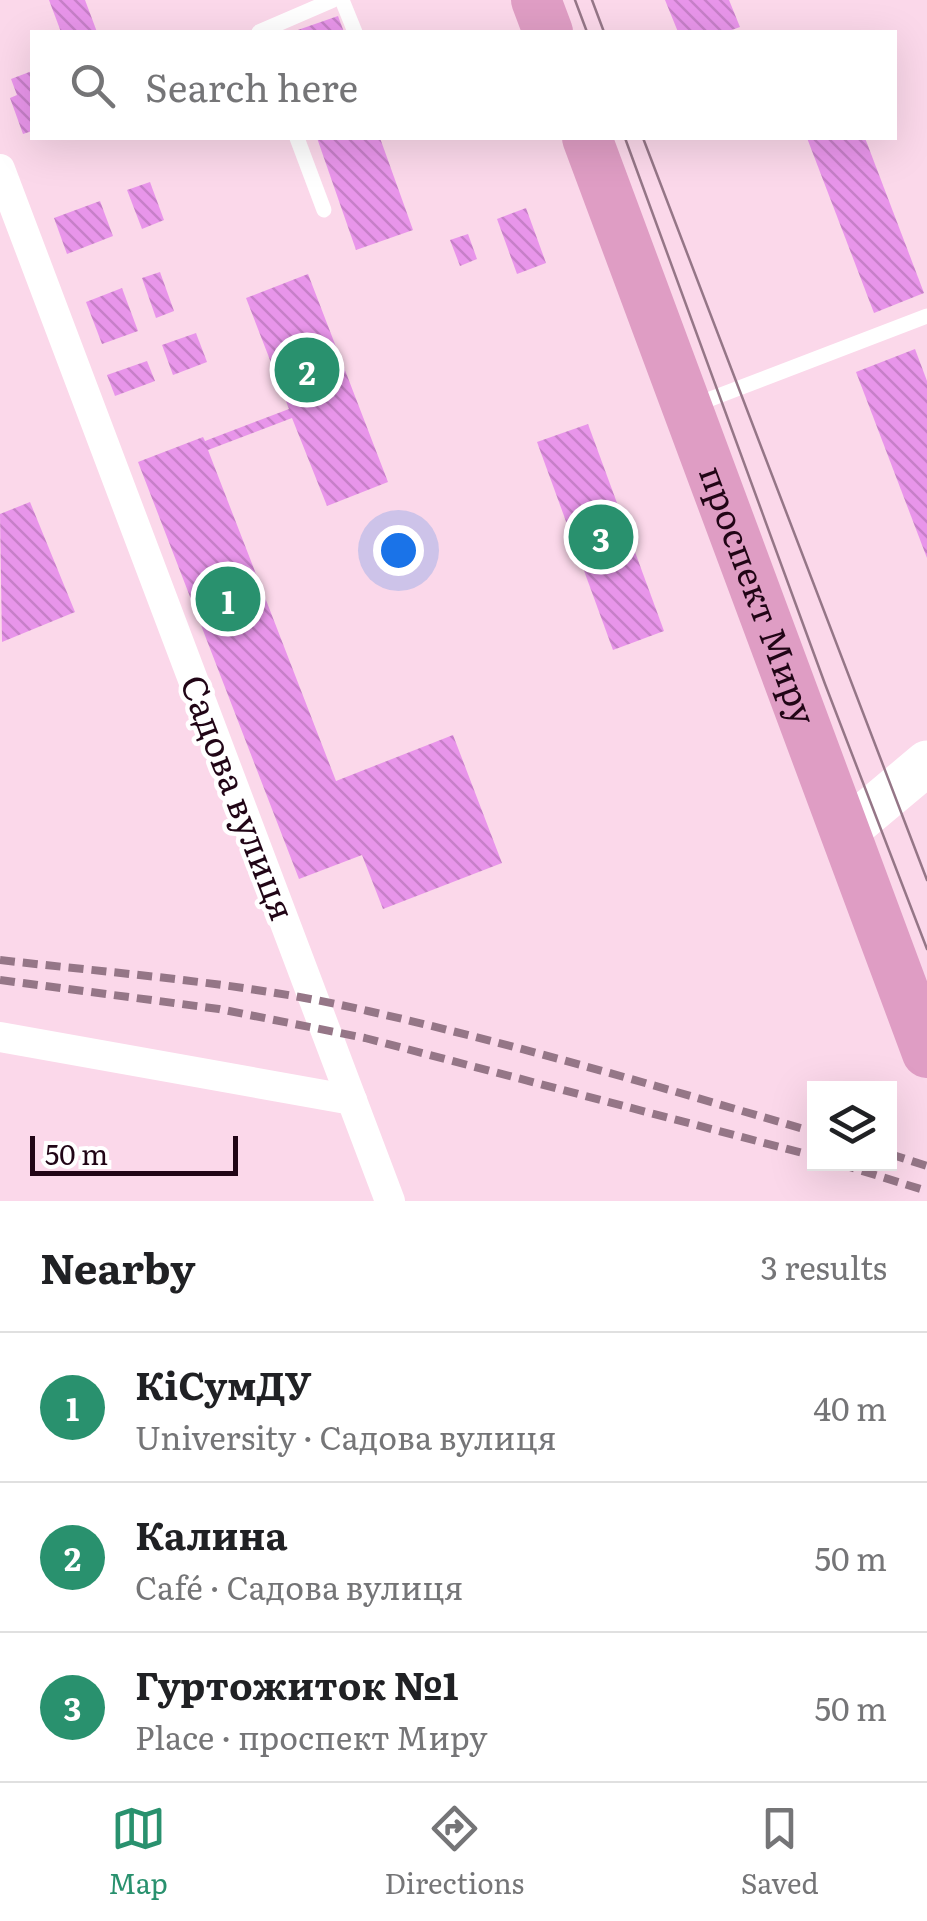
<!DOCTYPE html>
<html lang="en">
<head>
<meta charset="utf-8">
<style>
  :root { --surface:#fff; --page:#f6f6f6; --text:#202124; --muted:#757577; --line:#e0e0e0; --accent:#29916e }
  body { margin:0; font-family:Literata,serif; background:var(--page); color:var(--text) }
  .controls { position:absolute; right:30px; bottom:30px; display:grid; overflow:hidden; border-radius:0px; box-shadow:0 10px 40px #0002 }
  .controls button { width:90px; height:90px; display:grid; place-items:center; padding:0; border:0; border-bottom:2px solid var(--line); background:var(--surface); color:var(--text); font:50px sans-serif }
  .scale { position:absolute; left:30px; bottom:25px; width:208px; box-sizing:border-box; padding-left:10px; border:5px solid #210516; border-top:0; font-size:28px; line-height:35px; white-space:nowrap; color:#210516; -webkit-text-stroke:8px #fff; paint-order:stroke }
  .you { position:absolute; left:398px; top:550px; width:35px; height:35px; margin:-25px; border:8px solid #fff; border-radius:50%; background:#1a73e8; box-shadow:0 0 0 15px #1a73e833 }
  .badge { display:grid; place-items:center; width:65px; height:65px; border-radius:50%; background:var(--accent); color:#fff; font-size:32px; font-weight:700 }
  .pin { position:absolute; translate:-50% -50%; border:5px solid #fff; box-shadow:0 2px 10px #0006 }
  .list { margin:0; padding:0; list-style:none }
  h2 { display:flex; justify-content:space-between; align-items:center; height:130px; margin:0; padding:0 40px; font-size:42px }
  h2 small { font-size:32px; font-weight:400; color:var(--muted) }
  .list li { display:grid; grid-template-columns:65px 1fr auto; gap:30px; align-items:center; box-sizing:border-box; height:150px; padding:0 40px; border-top:2px solid var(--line) }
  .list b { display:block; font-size:38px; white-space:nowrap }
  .list p { margin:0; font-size:32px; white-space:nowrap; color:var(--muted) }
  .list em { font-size:32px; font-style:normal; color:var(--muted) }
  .icon { flex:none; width:55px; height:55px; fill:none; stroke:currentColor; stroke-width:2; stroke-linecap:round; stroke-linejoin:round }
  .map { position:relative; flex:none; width:927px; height:1201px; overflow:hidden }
  .search { position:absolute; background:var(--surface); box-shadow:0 10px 40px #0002; left:30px; right:30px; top:30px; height:110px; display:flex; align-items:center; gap:25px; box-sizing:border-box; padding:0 35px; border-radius:0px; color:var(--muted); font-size:38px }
  .sheet { height:580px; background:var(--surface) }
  nav { display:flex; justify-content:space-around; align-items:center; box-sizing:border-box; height:140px; border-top:2px solid var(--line); background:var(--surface); font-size:28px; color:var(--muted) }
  nav a { display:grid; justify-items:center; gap:5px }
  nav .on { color:var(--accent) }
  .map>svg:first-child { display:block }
</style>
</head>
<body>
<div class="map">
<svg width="927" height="1201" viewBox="0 0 927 1201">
  <defs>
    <pattern id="building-back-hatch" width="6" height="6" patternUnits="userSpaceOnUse" patternTransform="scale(2.5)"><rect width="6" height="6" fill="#e895ea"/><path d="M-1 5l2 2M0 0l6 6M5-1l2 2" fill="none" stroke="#c77fc8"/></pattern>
  </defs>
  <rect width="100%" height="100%" fill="#fbd8ea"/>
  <g fill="url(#building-back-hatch)">
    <polygon points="49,0 85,0 97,32 61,32"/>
    <polygon points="665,0 729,0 740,27 726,32 678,32"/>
    <polygon points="338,16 344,32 292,32"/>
    <polygon points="32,71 32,131 23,134 10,98 17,95 11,79"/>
    <polygon points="317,138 380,138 413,230 356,250"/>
    <polygon points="807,138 865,138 924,293 874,313"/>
    <polygon points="150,182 164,220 142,229 127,190"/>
    <polygon points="100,201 113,236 67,254 54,218"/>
    <polygon points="526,208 546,263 517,274 497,219"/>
    <polygon points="468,234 477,259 460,266 450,240"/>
    <polygon points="160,272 174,311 156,318 142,278"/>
    <polygon points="308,274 388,482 327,506 292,418 208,450 336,781 453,735 502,863 383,909 362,855 299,879 138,462 203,437 205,441 289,409 246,298"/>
    <polygon points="122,288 138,331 102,344 86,302"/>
    <polygon points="196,333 207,362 173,375 162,345"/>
    <polygon points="915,349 927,381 927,558 856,372"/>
    <polygon points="147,361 155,381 115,396 107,375"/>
    <polygon points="588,424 664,631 613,650 537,442"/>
    <polygon points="30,502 75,612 2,642 0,514"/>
  </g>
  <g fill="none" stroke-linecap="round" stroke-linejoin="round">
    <g stroke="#fff" stroke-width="15">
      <polyline points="342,0 355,32"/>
      <polyline points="259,32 333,0"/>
      <polyline points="297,138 324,210"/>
      <polyline points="692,406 927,316"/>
    </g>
    <g stroke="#fff" stroke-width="30">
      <polyline points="0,169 390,1201"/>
      <polyline points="0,1037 352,1100"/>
    </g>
    <polyline stroke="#fff" stroke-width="45" points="846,831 927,763"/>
    <g stroke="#df9dc4" stroke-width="50">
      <polyline points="536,0 548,32"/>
      <path id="s1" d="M587,138l340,915"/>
    </g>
    <g stroke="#957687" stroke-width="2.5">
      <polyline points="575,0 587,32"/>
      <polyline points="592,0 604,32"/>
      <polyline points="625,138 825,684 927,949"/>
      <polyline points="643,138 927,880"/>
    </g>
    <g stroke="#957687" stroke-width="8" stroke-dasharray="15 8" stroke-linecap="butt">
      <path d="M0,960c122,14 248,23 368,51 150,34 299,78 446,121"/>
      <polyline points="0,980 219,1009 365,1038 814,1156"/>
      <polyline points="890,1154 927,1166"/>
      <polyline points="840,1164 927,1191"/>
    </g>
  </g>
  <g text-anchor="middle" stroke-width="9" stroke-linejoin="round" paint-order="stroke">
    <g font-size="35" fill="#210516" stroke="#fff">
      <text dy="12" stroke="none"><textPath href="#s1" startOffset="488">проспект Миру</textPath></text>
      <text transform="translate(237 798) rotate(69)" y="12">Садова вулиця</text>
    </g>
  </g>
</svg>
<div class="controls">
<button><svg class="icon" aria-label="layers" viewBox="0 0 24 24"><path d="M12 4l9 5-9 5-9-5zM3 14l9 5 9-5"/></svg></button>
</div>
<div class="scale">50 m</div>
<div class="you"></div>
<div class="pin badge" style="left:228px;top:599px">1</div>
<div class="pin badge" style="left:307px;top:370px">2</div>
<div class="pin badge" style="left:601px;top:537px">3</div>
<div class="search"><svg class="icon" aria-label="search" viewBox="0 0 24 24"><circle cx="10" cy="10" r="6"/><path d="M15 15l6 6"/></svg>Search here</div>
</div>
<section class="sheet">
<h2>Nearby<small>3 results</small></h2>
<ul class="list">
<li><span class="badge">1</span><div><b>КіСумДУ</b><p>University · Садова вулиця</p></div><em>40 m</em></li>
<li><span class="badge">2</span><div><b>Калина</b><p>Café · Садова вулиця</p></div><em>50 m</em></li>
<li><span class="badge">3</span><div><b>Гуртожиток №1</b><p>Place · проспект Миру</p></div><em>50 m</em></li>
</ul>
</section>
<nav>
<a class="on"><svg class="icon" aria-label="map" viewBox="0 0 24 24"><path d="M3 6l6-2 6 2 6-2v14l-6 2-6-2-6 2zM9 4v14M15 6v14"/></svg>Map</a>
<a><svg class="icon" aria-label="directions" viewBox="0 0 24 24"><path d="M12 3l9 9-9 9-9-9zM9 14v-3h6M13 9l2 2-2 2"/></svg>Directions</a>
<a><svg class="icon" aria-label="saved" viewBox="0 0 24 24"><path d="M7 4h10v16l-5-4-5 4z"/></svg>Saved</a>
</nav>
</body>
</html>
